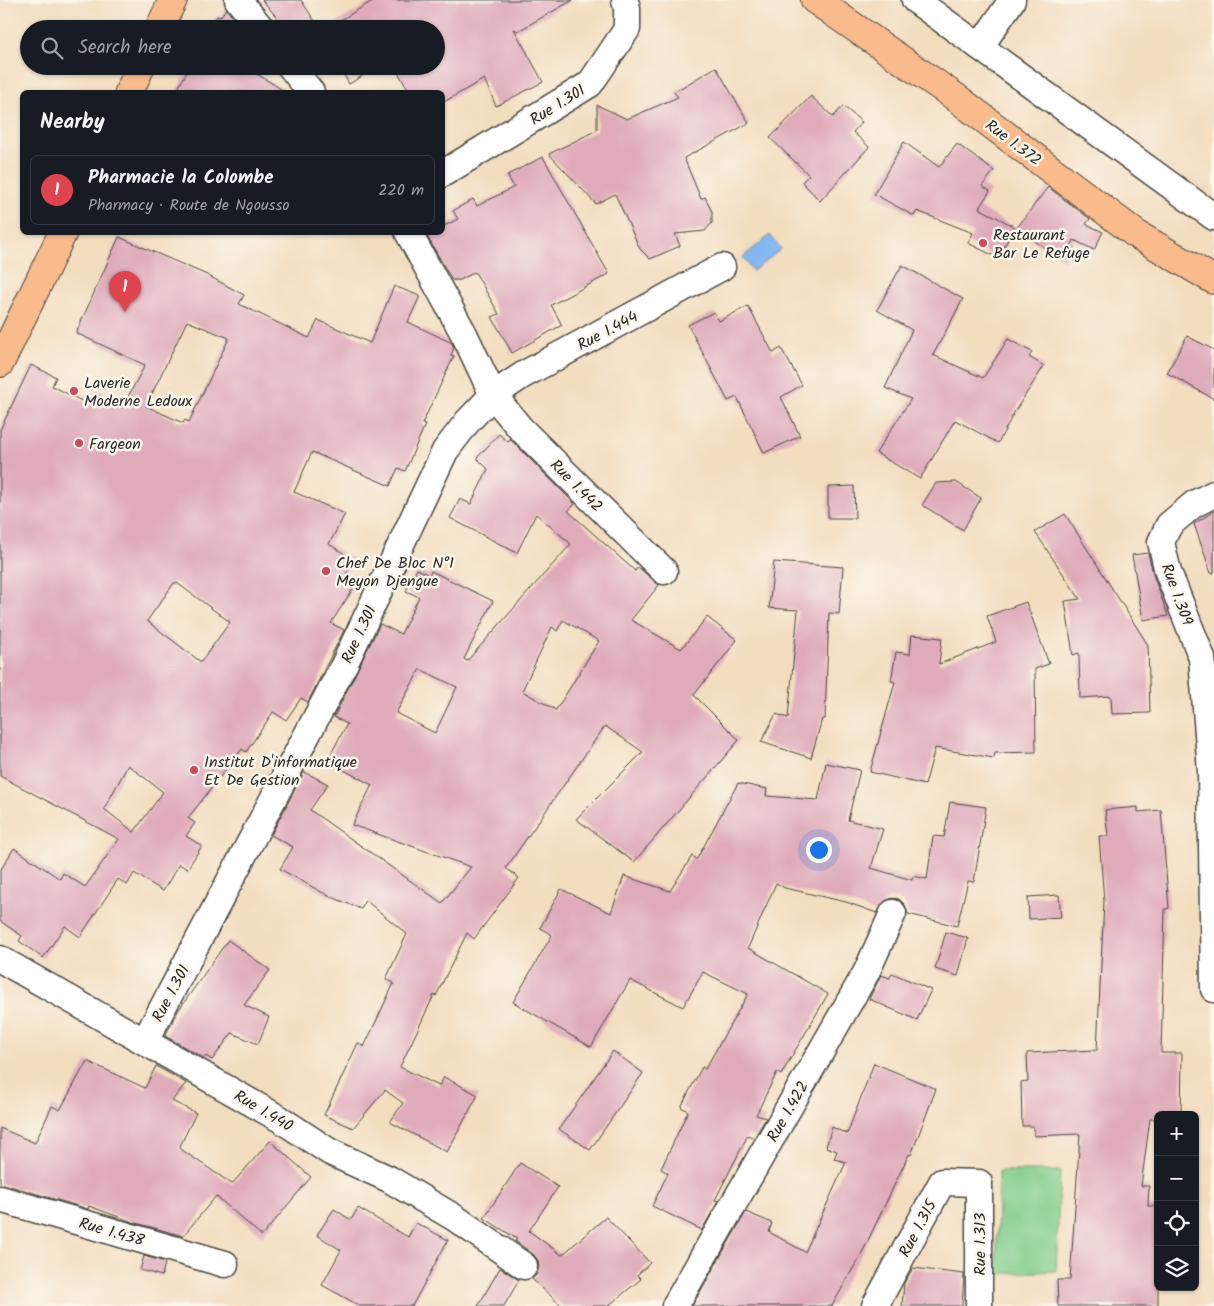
<!DOCTYPE html>
<html lang="en">
<head>
<meta charset="utf-8">
<style>
  :root { --surface:#171b24; --page:#242831; --text:#f1f3f6; --muted:#9ea1a6; --line:#363941; --accent:#7c3aed }
  body { margin:0; font-family:Kalam,sans-serif; background:var(--page); color:var(--text) }
  .controls { position:absolute; right:15px; bottom:15px; display:grid; overflow:hidden; border-radius:8px; box-shadow:0 1px 4px #0004 }
  .controls button { width:45px; height:45px; display:grid; place-items:center; padding:0; border:0; border-bottom:1px solid var(--line); background:var(--surface); color:var(--text); font:25px sans-serif }
  .you { position:absolute; left:818px; top:849px; width:18px; height:18px; margin:-12px; border:4px solid #fff; border-radius:50%; background:#1a73e8; box-shadow:0 0 0 8px #1a73e833 }
  .badge { display:grid; place-items:center; width:32px; height:32px; border-radius:50%; background:var(--accent); color:#fff; font-size:16px; font-weight:700 }
  .pin { position:absolute; translate:-50% -41px; filter:drop-shadow(0 1px 2px #0008) }
  .pin::after { content:''; position:absolute; top:26px; width:18px; height:15px; background:inherit; clip-path:polygon(0 0,100% 0,50% 100%) }
  .list { margin:0; padding:0; list-style:none }
  h2 { display:flex; justify-content:space-between; align-items:center; height:65px; margin:0; padding:0 20px; font-size:21px }
  h2 small { font-size:16px; font-weight:400; color:var(--muted) }
  .list li { display:grid; grid-template-columns:32px 1fr auto; gap:15px; align-items:center; box-sizing:border-box; height:70px; margin:0 10px 10px; padding:0 10px; border:1px solid var(--line); border-radius:8px }
  .list b { display:block; font-size:19px; white-space:nowrap }
  .list p { margin:0; font-size:16px; white-space:nowrap; color:var(--muted) }
  .list em { font-size:16px; font-style:normal; color:var(--muted) }
  .icon { flex:none; width:28px; height:28px; fill:none; stroke:currentColor; stroke-width:2; stroke-linecap:round; stroke-linejoin:round }
  .map { position:relative; flex:none; width:1214px; height:1306px; overflow:hidden }
  .search { position:absolute; background:var(--surface); box-shadow:0 1px 4px #0004; left:20px; top:20px; width:425px; height:55px; display:flex; align-items:center; gap:12px; box-sizing:border-box; padding:0 18px; border-radius:28px; color:var(--muted); font-size:19px }
  .panel { position:absolute; background:var(--surface); box-shadow:0 1px 4px #0004; left:20px; top:90px; width:425px; height:145px; border-radius:8px }
  .map>svg:first-child { display:block }
</style>
</head>
<body>
<div class="map">
<svg width="1214" height="1306" viewBox="0 0 1214 1306">
  <rect width="100%" height="100%" fill="#fbf7ec"/>
  <filter id="ink" filterUnits="userSpaceOnUse"><feTurbulence type="fractalNoise" baseFrequency=".02" numOctaves="2"/><feDisplacementMap in="SourceGraphic" scale="10" xChannelSelector="R" yChannelSelector="G"/><feConvolveMatrix kernelMatrix="1 2 1 2 8 2 1 2 1" color-interpolation-filters="sRGB"/></filter>
  <filter id="wash" filterUnits="userSpaceOnUse"><feTurbulence type="fractalNoise" baseFrequency=".0096" numOctaves="4" result="noise"/><feDisplacementMap in="SourceGraphic" scale="20" xChannelSelector="R" yChannelSelector="G"/><feGaussianBlur stdDeviation="1.12" result="paint"/><feColorMatrix in="noise" values="0 0 0 0 0 0 0 0 0 0 0 0 0 0 0 0 0 1.4 0 .05"/><feComposite in="paint" operator="in"/></filter>
  <g filter="url(#wash)">
    <rect width="100%" height="100%" fill="#f3ddbf"/>
    <polygon fill="#82cd8b" stroke="#567c5b" points="999,1171 1060,1171 1056,1271 996,1274"/>
    <polygon fill="#82b7f1" stroke="#56718e" points="770,235 781,249 753,271 743,257"/>
    <g id="blocks">
      <g fill="#dfabbb" fill-rule="evenodd">
        <polygon points="262,0 301,0 320,29 287,29"/>
        <polygon points="374,0 573,0 518,31 514,29 543,82 496,106 484,79 442,103 442,92 410,92 394,66 436,66 436,29 326,29"/>
        <polygon points="226,9 239,25 236,29 210,29 217,16 220,17"/>
        <polygon points="190,66 244,66 286,92 176,92"/>
        <polygon points="339,66 379,66 349,84"/>
        <polygon points="716,67 749,123 684,158 701,199 705,197 712,212 712,223 705,231 675,234 680,246 650,259 640,249 615,194 596,204 549,154 597,130 597,105 627,119 678,97 674,92"/>
        <polygon points="811,96 833,117 843,106 862,122 853,132 869,147 820,201 802,182 809,175 770,138"/>
        <polygon points="904,142 939,167 957,144 994,171 982,186 990,191 979,208 1015,227 998,258 968,243 973,233 917,211 914,216 874,194"/>
        <polygon points="543,157 609,274 551,305 562,325 512,353 492,317 499,314 475,272 460,280 452,280 427,236 434,232 442,232 442,227 458,219 453,211 473,199 477,206 514,187 507,175"/>
        <polygon points="1048,187 1090,219 1086,224 1103,232 1094,250 1074,240 1064,260 1016,229"/>
        <path d="M119,237l88,38 37,20 -5,9 70,34 9,-18 52,23 24,-57 26,10 -12,26 44,21 2,5 -3,7 3,1 -32,68 3,1 -20,46 -7,-3 -8,18 -78,-34 -18,40 51,22 -16,30 25,16 -8,14 12,7 -27,42 13,7 -36,72 -7,-4 -15,22 -13,-8 -27,40 -4,-3 -54,69 7,5 -9,13 16,10 -15,23 -8,-5 -16,27 -29,-18 -7,12 -9,-6 -38,58 -15,-11 -22,32 -24,-17 3,-5 -22,-15v-50l14,-23 46,31 3,-6 22,14 34,-48 -119,-63v-346l31,-65 25,12 -4,9 36,18 7,-11 27,15 23,-43 -69,-32zM187,321l42,17 -40,84 -4,-2 -2,3 -37,-17zM174,583h3l53,39 -29,40 -54,-41zM128,765l35,27 -29,40 -30,-23z"/>
        <polygon points="902,265 963,299 933,355 983,378 1008,339 1032,352 1029,357 1044,366 1015,411 998,443 955,420 920,479 876,453 911,399 885,388 912,330 877,310"/>
        <polygon points="748,306 773,353 781,348 802,385 781,397 800,436 764,453 737,397 728,401 688,325 714,312 719,321"/>
        <polygon points="1187,336 1214,350 1214,399 1167,373"/>
        <path d="M499,434l9,8 3,-2 64,64 -7,7 67,60 3,-4 21,18 -28,35 50,29 26,-32 30,23 -43,55 45,45 -105,122 -58,-43 67,-67 -38,-26 -99,142 13,10 -45,61 -7,-6 -31,63 -2,-1 -34,72 39,19 5,-9 34,18 -31,57 -57,-30 13,-19 -18,-13 -32,38 -29,-13 34,-72 6,4 30,-64 -8,-4 21,-45 -42,-34 -4,9 -34,-14 -47,-26 13,-22 -22,-12 33,-63 24,12 -18,26 132,93 29,-36 -119,-42 20,-40 -45,-24 20,-37 -13,-7 46,-93 21,10 18,-37 -13,-6 11,-22 12,6 2,-4 62,30 -29,58 3,2 104,-117 -35,-30 -19,39 -67,-35 10,-19 11,5 17,-35 -11,-11zM563,620l36,21 -43,69 -34,-19 30,-64 5,4zM420,669l37,18 -22,46 -39,-20z"/>
        <polygon points="956,482 981,498 963,530 922,505 936,483"/>
        <polygon points="854,486 855,518 828,518 828,487"/>
        <polygon points="1214,511 1214,573 1211,573 1194,524"/>
        <polygon points="1065,514 1148,645 1150,713 1112,714 1111,696 1080,698 1079,653 1073,655 1065,601 1080,599 1035,532"/>
        <polygon points="1148,553 1154,577 1168,616 1143,620 1132,555"/>
        <polygon points="774,562 843,567 839,614 829,613 825,719 822,719 811,758 761,742 776,714 788,718 798,610 769,608"/>
        <polygon points="1026,602 1049,664 1035,669 1036,752 995,753 994,758 935,748 925,785 870,772 895,682 891,681 896,652 910,654 912,635 942,638 939,664 996,642 987,616"/>
        <polygon points="826,763 860,770 848,820 883,829 871,868 912,880 913,876 927,879 933,836 944,837 950,802 986,807 974,882 968,881 957,926 908,914 905,905 899,899 892,898 885,901 877,913 846,902 785,888 776,883 748,948 828,994 781,1075 777,1072 756,1115 766,1118 754,1138 748,1135 715,1200 718,1201 702,1230 652,1206 668,1173 661,1169 688,1111 681,1107 702,1067 705,1069 748,994 703,972 683,1007 630,980 591,1047 513,1002 552,935 540,928 561,889 611,913 624,876 670,891 692,856 697,859 738,783 767,789 766,796 818,800"/>
        <polygon points="1138,807 1138,812 1161,810 1169,908 1165,909 1161,1053 1182,1053 1181,1115 1158,1115 1158,1119 1150,1119 1141,1186 1149,1186 1148,1206 1158,1206 1158,1306 1058,1306 1057,1280 1070,1280 1080,1134 1034,1136 1033,1126 1022,1126 1021,1082 1028,1081 1027,1053 1097,1050 1104,901 1099,836 1108,836 1105,810"/>
        <polygon points="1059,895 1061,917 1029,919 1028,897"/>
        <polygon points="946,932 968,938 958,976 935,969"/>
        <polygon points="228,940 270,970 244,1005 269,1017 258,1044 232,1033 212,1060 206,1056 204,1058 165,1036 178,1011"/>
        <polygon points="892,973 931,990 917,1020 869,999 881,975 890,978"/>
        <polygon points="613,1051 643,1073 590,1150 559,1129"/>
        <polygon points="87,1061 145,1088 156,1066 186,1083 172,1101 196,1113 179,1148 232,1184 270,1141 311,1177 262,1236 216,1196 183,1236 133,1222 89,1206 88,1209 0,1183 0,1128 35,1143 52,1106 60,1110"/>
        <polygon points="874,1063 936,1089 911,1155 909,1154 864,1249 832,1306 692,1306 746,1212 772,1223 769,1232 805,1252 846,1162 834,1159 837,1151 826,1147 832,1127 847,1134"/>
        <polygon points="520,1163 558,1187 529,1231 562,1255 606,1217 650,1263 637,1275 641,1279 608,1306 562,1306 532,1279 537,1274 539,1267 538,1260 533,1254 515,1241 517,1239 484,1218"/>
        <polygon points="358,1208 408,1237 416,1223 448,1240 412,1306 360,1306 322,1285 341,1250 317,1235 334,1209 351,1220"/>
        <polygon points="144,1256 165,1262 162,1276 140,1270"/>
        <polygon points="500,1268 519,1280 504,1306 478,1306"/>
        <polygon points="913,1268 964,1274 962,1306 902,1306 904,1283"/>
      </g>
    </g>
  </g>
  <g filter="url(#ink)">
    <use href="#blocks" fill-opacity="0" stroke="#494641" stroke-width="1"/>
    <g fill="none" stroke-linecap="round" stroke-linejoin="round">
      <g stroke="#494641" stroke-width="29">
        <g id="minor">
          <polyline points="238,0 262,29"/>
          <polyline points="915,0 980,47"/>
          <polyline points="1012,0 980,47 1214,217"/>
          <polyline points="290,66 311,92"/>
          <polyline points="442,174 590,84 627,29 627,9 625,0"/>
          <polyline points="1214,494 1194,504 1169,525 1161,542 1168,572 1202,658 1211,771 1214,989"/>
          <polyline points="664,571 520,428 493,395 523,375 722,267"/>
          <polyline points="0,959 280,1119 330,1152 389,1179 455,1218 524,1266"/>
          <polyline points="145,1041 344,665 445,451 468,421 493,395 465,336 408,232"/>
          <polyline points="0,1199 225,1264"/>
          <polyline points="675,1306 866,973 893,913"/>
          <polyline points="875,1306 942,1182 979,1183 979,1306"/>
        </g>
      </g>
      <g stroke="#494641" stroke-width="30">
        <g id="major">
          <polyline points="815,0 954,96 1136,234 1214,280"/>
          <polyline points="159,29 173,0"/>
          <polyline points="129,92 141,66"/>
          <polyline points="0,363 63,232"/>
        </g>
      </g>
      <use href="#minor" stroke="#fff" stroke-width="26"/>
      <use href="#major" stroke="#fabb8c" stroke-width="28"/>
    </g>
  </g>
  <g fill="#d1495b" stroke="#fbf7ec" stroke-width="2">
    <circle cx="983" cy="243" r="5"/>
    <circle cx="74" cy="391" r="5"/>
    <circle cx="79" cy="443" r="5"/>
    <circle cx="326" cy="571" r="5"/>
    <circle cx="194" cy="770" r="5"/>
  </g>
  <g text-anchor="middle" stroke-width="5" stroke-linejoin="round" paint-order="stroke">
    <g font-size="16" fill="#2b2b2b" stroke="#fbf7ec">
      <text transform="translate(557 104) rotate(-32)" y="6">Rue 1.301</text>
      <text transform="translate(1014 142) rotate(37)" y="6">Rue 1.372</text>
      <text transform="translate(607 330) rotate(-28)" y="6">Rue 1.444</text>
      <text transform="translate(577 485) rotate(45)" y="6">Rue 1.442</text>
      <text transform="translate(1178 594) rotate(70)" y="6">Rue 1.309</text>
      <text transform="translate(358 634) rotate(-65)" y="6">Rue 1.301</text>
      <text transform="translate(170 993) rotate(-62)" y="6">Rue 1.301</text>
      <text transform="translate(264 1110) rotate(31)" y="6">Rue 1.440</text>
      <text transform="translate(787 1111) rotate(-60)" y="6">Rue 1.422</text>
      <text transform="translate(917 1228) rotate(-62)" y="6">Rue 1.315</text>
      <text transform="translate(112 1231) rotate(16)" y="6">Rue 1.438</text>
      <text transform="translate(979 1244) rotate(-90)" y="6">Rue 1.313</text>
    </g>
    <g font-size="16" fill="#2b2b2b" stroke="#fbf7ec" text-anchor="start">
      <text x="993" y="240">Restaurant<tspan x="993" dy="18">Bar Le Refuge</tspan></text>
      <text x="84" y="388">Laverie<tspan x="84" dy="18">Moderne Ledoux</tspan></text>
      <text x="89" y="449">Fargeon</text>
      <text x="336" y="568">Chef De Bloc N°1<tspan x="336" dy="18">Meyon Djengue</tspan></text>
      <text x="204" y="767">Institut D'informatique<tspan x="204" dy="18">Et De Gestion</tspan></text>
    </g>
  </g>
</svg>
<div class="controls">
<button>+</button>
<button>−</button>
<button><svg class="icon" aria-label="locate" viewBox="0 0 24 24"><circle cx="12" cy="12" r="6"/><path d="M12 2v4M12 18v4M2 12h4M18 12h4"/></svg></button>
<button><svg class="icon" aria-label="layers" viewBox="0 0 24 24"><path d="M12 4l9 5-9 5-9-5zM3 14l9 5 9-5"/></svg></button>
</div>
<div class="you"></div>
<div class="pin badge" style="left:125px;top:312px;background:#e0444e">1</div>
<div class="search"><svg class="icon" aria-label="search" viewBox="0 0 24 24"><circle cx="10" cy="10" r="6"/><path d="M15 15l6 6"/></svg>Search here</div>
<section class="panel">
<h2>Nearby<small></small></h2>
<ul class="list">
<li><span class="badge" style="background:#e0444e">1</span><div><b>Pharmacie la Colombe</b><p>Pharmacy · Route de Ngousso</p></div><em>220 m</em></li>
</ul>
</section>
</div>
</body>
</html>
